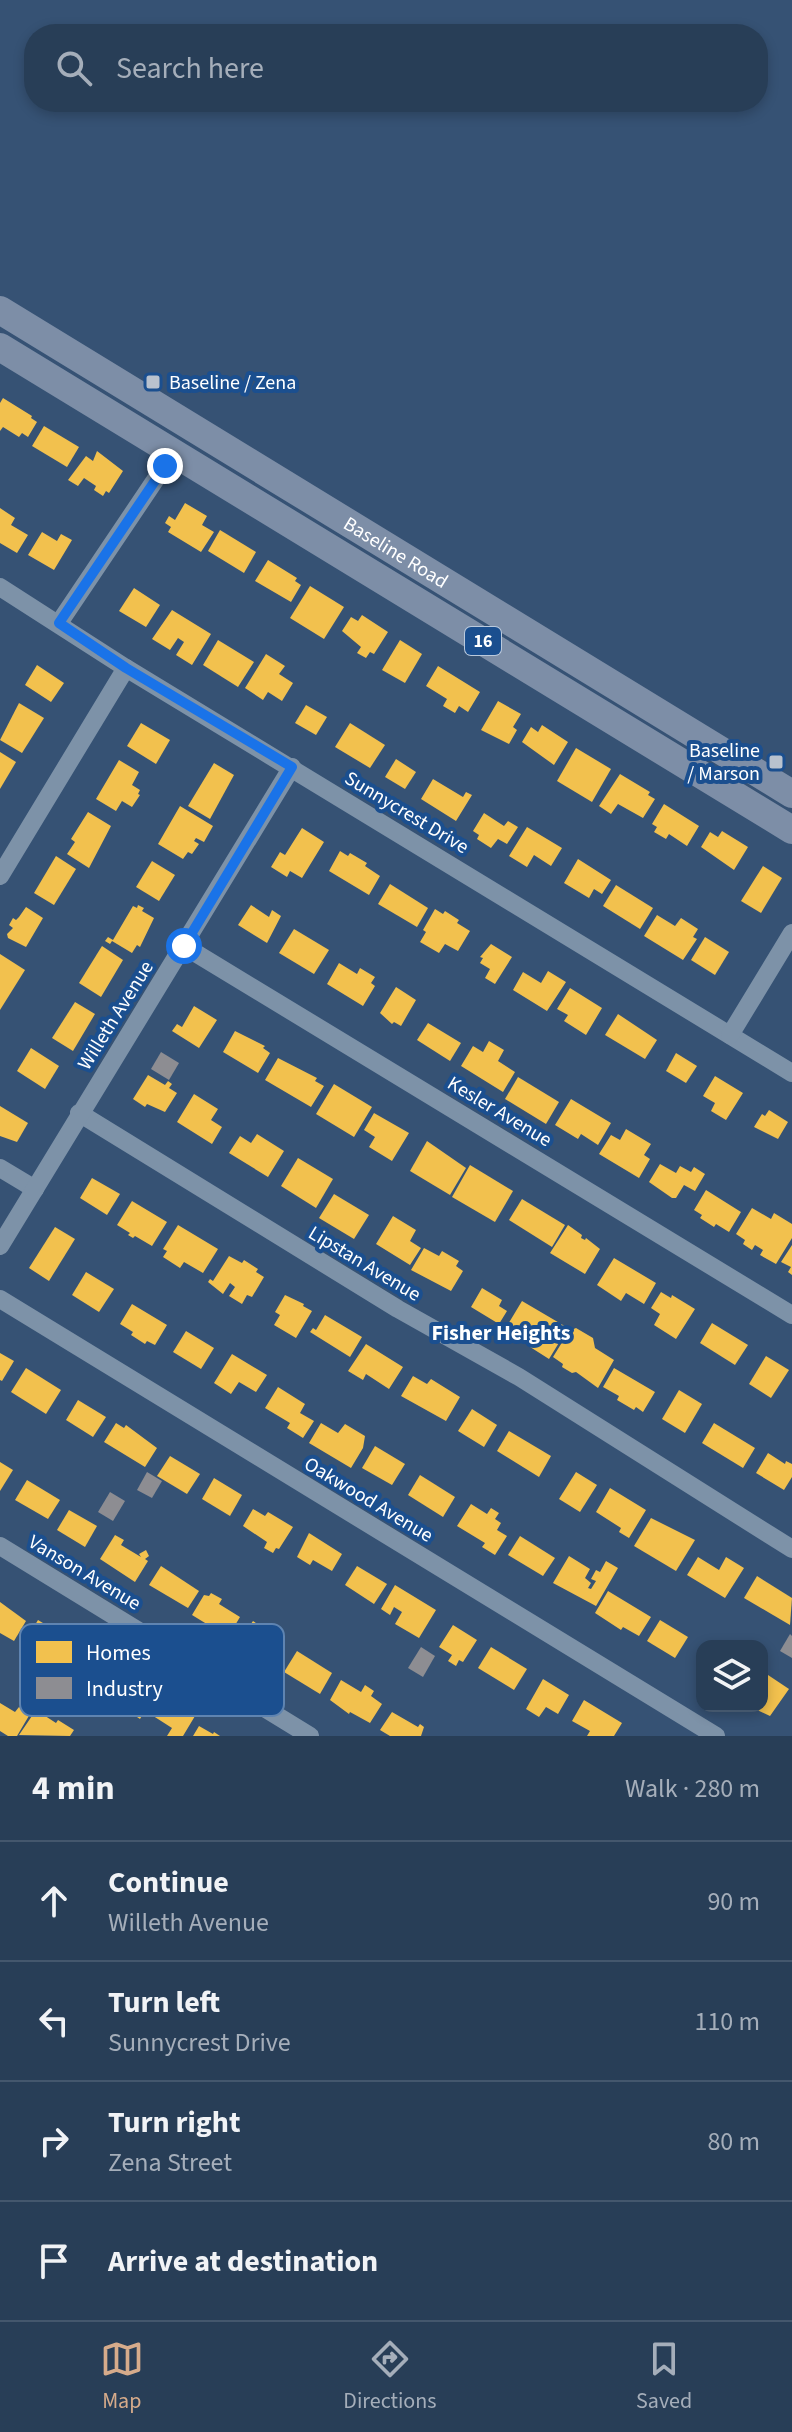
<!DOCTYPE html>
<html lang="en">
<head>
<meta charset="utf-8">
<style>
  :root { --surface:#283e57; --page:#30455d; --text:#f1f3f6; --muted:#a5aeba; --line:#44576d; --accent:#d6ab8b }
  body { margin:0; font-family:"Source Sans 3",sans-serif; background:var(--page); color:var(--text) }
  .controls { position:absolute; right:24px; bottom:24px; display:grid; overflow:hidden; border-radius:16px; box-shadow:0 4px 12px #0003 }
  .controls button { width:72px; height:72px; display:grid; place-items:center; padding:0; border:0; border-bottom:2px solid var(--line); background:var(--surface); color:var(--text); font:40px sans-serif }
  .stop { position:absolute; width:24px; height:24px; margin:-18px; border:6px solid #1a73e8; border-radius:50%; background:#fff }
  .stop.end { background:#1a73e8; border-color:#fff; box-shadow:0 2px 8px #0008 }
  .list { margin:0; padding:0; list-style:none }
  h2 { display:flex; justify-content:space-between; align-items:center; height:104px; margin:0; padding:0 32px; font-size:34px }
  h2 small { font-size:26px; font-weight:400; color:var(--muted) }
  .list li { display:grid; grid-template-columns:52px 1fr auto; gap:24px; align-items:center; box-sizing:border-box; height:120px; padding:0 32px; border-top:2px solid var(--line) }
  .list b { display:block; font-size:30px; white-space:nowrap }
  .list p { margin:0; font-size:26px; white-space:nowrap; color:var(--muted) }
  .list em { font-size:26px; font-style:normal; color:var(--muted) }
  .icon { flex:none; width:44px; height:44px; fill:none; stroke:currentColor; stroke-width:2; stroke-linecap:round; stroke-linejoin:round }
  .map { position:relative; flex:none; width:792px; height:1736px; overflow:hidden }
  .search { position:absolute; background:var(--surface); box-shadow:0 4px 12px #0003; left:24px; right:24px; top:24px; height:88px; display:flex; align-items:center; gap:20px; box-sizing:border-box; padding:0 28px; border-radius:32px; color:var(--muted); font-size:30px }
  .sheet { height:584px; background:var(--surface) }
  nav { display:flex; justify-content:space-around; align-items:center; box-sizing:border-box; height:112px; border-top:2px solid var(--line); background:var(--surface); font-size:22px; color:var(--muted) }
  nav a { display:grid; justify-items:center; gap:4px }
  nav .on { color:var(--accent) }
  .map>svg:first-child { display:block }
</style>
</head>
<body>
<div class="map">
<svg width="792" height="1736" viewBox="0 0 792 1736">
  <rect width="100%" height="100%" fill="#365274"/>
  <g fill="#f2c14e">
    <polygon points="3,398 32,416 31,418 37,422 28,437 22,433 19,437 3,427 0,431 0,403"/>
    <polygon points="44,426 79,447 67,467 32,446"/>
    <polygon points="97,451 123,471 109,493 106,491 103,496 94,490 96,486 84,478 78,486 68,480 86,456 93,461"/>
    <polygon points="185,503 207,516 202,525 214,532 201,552 168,532 171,527 165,523 169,516 175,520"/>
    <polygon points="0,508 15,518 11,525 28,535 17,553 0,543"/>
    <polygon points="220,530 256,552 244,573 208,551"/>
    <polygon points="42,532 57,541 61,534 72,540 54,570 28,555"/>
    <polygon points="268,560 297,578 295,581 301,585 291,602 255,581"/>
    <polygon points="310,586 344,607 324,639 290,618"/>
    <polygon points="134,588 160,605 146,627 119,611"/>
    <polygon points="172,610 211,634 192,665 176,655 184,642 178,638 170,650 152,639"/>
    <polygon points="362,615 388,632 374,654 370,652 366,658 357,653 361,647 342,631 351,617 358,621"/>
    <polygon points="218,640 254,662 238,687 203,665"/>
    <polygon points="400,640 422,654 405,683 382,670"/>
    <polygon points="266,654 285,666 279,674 293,683 282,701 268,692 263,700 245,688"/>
    <polygon points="37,665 64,683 51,702 25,685"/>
    <polygon points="438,666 480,692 468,712 459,706 455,713 443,706 447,699 426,686"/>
    <polygon points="498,701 521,714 513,727 517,730 509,744 481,730"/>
    <polygon points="19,703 44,718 22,753 0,740"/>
    <polygon points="306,705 327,717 316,735 295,723"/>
    <polygon points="141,723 170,740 156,764 127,746"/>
    <polygon points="350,723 385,745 370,768 335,747"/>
    <polygon points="542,725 568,742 554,765 522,742 531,727 538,732"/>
    <polygon points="576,748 611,769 592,802 557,781"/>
    <polygon points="0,752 16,762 0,789"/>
    <polygon points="396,759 416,772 405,789 385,777"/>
    <polygon points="119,760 139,772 132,785 140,790 138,794 140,795 132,807 122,801 116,811 96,799"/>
    <polygon points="214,763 234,775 210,819 188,806"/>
    <polygon points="620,774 650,792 648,795 655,799 643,818 618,804 611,814 599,806"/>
    <polygon points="433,779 463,797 466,792 472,795 456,821 421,799"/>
    <polygon points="664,804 699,826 687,846 669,834 666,839 654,832 657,827 652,824"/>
    <polygon points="180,806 213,826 204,842 196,838 194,841 199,844 192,854 188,852 183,859 158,844"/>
    <polygon points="88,812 111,826 89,868 67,854 75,842 71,839"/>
    <polygon points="484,813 504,826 508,821 518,827 507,844 498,839 491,848 477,839 479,835 473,831"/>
    <polygon points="527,827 562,848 551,866 534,855 527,867 509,856"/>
    <polygon points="302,828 324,842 302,878 290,871 287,877 271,867 280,852 285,855"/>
    <polygon points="722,831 748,847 734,870 701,847 710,832 718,837"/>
    <polygon points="340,851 348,856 350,853 367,863 365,866 380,876 369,895 329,871"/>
    <polygon points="56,856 76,869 54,905 34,893"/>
    <polygon points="578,859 611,880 602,894 594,889 589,898 564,883"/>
    <polygon points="152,861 175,875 159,901 136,887"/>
    <polygon points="763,866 782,878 761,913 741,901"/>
    <polygon points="390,884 428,908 417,927 378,904"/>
    <polygon points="616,885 653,908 640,929 603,906"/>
    <polygon points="138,905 144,908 142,911 154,918 140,947 137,945 132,953 112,941 110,944 105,941 108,937 113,940 133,906 137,908"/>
    <polygon points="251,905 269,917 272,910 281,916 267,943 238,925"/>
    <polygon points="26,907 43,918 26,947 8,938 7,934 13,928 9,925 13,918 16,920 19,917"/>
    <polygon points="435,909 443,914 445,911 459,920 457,923 470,931 458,951 445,944 439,953 420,942 426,932 423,930"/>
    <polygon points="657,915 675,926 681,918 698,929 693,937 697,939 683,960 644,936"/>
    <polygon points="294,929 329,950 314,974 279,953"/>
    <polygon points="705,937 729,952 715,975 691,960"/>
    <polygon points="491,944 512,957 495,984 485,978 490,969 480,963 483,958 480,957"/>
    <polygon points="102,946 123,960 101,997 79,983"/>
    <polygon points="0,954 25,970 0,1010"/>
    <polygon points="339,963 357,974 360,968 375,977 371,983 375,986 363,1006 327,984"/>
    <polygon points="548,971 566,982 547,1011 513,990 523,972 541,983"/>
    <polygon points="396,987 416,1000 401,1026 394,1022 392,1024 380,1013"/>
    <polygon points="570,988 602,1008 586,1035 564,1021 568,1015 557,1009"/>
    <polygon points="75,1002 95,1014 73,1051 52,1038"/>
    <polygon points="194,1006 217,1020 199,1048 172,1031 177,1024 182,1027"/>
    <polygon points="618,1014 657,1040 645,1059 605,1035"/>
    <polygon points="428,1023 461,1043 450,1061 417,1040"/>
    <polygon points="235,1031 265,1046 263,1048 270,1053 258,1073 223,1052"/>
    <polygon points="489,1041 504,1050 498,1061 515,1072 503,1092 461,1066 473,1046 483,1052"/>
    <polygon points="31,1048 59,1066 45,1089 17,1071"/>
    <polygon points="676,1053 697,1066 686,1083 666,1071"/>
    <polygon points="278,1058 317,1078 315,1081 324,1086 311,1107 265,1080"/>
    <polygon points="148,1075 165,1085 168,1081 172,1084 169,1088 177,1093 165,1112 147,1104 145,1107 133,1099"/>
    <polygon points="715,1076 743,1093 726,1120 711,1111 715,1103 703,1096"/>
    <polygon points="518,1077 559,1102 546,1124 505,1099"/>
    <polygon points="334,1084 372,1107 354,1137 316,1114"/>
    <polygon points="194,1094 218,1109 211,1120 222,1127 212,1144 177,1122"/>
    <polygon points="571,1099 611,1123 598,1145 581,1134 578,1139 555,1125"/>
    <polygon points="0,1106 28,1123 17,1142 0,1136"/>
    <polygon points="769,1110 788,1122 778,1139 754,1127 762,1114 765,1116"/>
    <polygon points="374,1113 409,1133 392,1161 369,1147 375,1137 364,1130"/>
    <polygon points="626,1129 651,1144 644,1155 650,1159 639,1178 599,1154 611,1135 620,1140"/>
    <polygon points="257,1134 284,1151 268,1177 229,1153 240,1136 251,1143"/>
    <polygon points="427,1141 466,1168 450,1195 410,1171"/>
    <polygon points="298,1158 333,1179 316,1208 281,1186"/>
    <polygon points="660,1164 676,1173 680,1166 691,1172 694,1167 705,1174 695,1191 684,1185 676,1198 672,1198 649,1182"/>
    <polygon points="470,1165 513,1191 495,1222 452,1197"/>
    <polygon points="92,1178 120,1194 107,1215 80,1198"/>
    <polygon points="706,1190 741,1212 729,1232 716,1224 714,1227 700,1218 702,1215 694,1210"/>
    <polygon points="334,1194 369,1215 354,1239 319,1218"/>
    <polygon points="522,1199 565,1225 552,1247 509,1220"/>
    <polygon points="132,1201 167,1222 152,1246 135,1236 133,1238 128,1235 130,1233 117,1225"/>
    <polygon points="752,1208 771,1219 774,1213 792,1224 792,1238 776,1264 760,1255 763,1250 755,1245 752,1250 743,1244 745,1240 736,1234"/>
    <polygon points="393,1216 416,1230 410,1241 421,1248 410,1265 376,1244"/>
    <polygon points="178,1225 218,1249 203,1273 184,1262 180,1268 163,1257 167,1251 163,1249"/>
    <polygon points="568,1225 582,1235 581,1238 585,1240 586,1238 600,1249 585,1274 550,1253"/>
    <polygon points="55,1227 75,1239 49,1281 29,1268"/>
    <polygon points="792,1245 792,1275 788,1272 791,1267 781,1262"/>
    <polygon points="424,1248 439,1256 442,1251 459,1261 456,1266 463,1271 451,1291 411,1270"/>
    <polygon points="229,1256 242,1263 244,1260 258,1269 256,1272 264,1277 252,1297 247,1295 242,1304 229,1296 235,1287 230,1283 223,1294 208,1282 210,1279 213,1281"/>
    <polygon points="614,1258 656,1283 644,1304 626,1293 621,1301 597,1285"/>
    <polygon points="86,1272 114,1289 99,1312 72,1295"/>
    <polygon points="482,1288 502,1300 499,1306 507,1311 499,1324 471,1307"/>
    <polygon points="661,1292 671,1298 672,1295 695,1309 676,1339 654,1325 660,1314 651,1308"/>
    <polygon points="285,1295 304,1304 303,1306 312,1311 296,1338 274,1325 280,1315 275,1312"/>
    <polygon points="522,1301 568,1328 549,1359 527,1345 530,1340 507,1326"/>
    <polygon points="132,1304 167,1325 155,1345 147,1341 145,1344 131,1335 133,1332 120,1324"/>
    <polygon points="325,1315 362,1337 350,1357 310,1332 313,1328 316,1330"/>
    <polygon points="712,1323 748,1345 735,1365 700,1343"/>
    <polygon points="576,1328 593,1338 595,1348 614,1360 598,1388 576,1372 572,1373 562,1367 563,1364 553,1357 569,1331"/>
    <polygon points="186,1331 214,1348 201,1369 173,1352"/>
    <polygon points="366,1344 403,1367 389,1389 366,1374 363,1380 348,1371"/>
    <polygon points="0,1353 14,1361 2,1381 0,1380"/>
    <polygon points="232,1354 267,1375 256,1392 239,1382 231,1394 214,1383"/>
    <polygon points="766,1356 789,1370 771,1398 749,1384"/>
    <polygon points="26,1368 61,1390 46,1414 11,1392"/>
    <polygon points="614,1368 655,1392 643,1412 636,1407 634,1410 617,1400 619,1396 603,1387"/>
    <polygon points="413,1376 427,1384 431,1379 460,1397 446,1421 401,1396"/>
    <polygon points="278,1387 305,1404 300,1413 314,1421 303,1438 287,1428 290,1423 265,1408"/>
    <polygon points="679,1390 702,1404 685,1433 662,1419"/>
    <polygon points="78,1400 106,1417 93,1437 66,1420"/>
    <polygon points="472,1409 497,1425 484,1447 458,1431"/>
    <polygon points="116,1423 124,1428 126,1425 157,1448 145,1467 104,1442"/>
    <polygon points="321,1423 338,1433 345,1424 365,1436 363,1448 351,1468 309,1443"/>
    <polygon points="714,1423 755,1448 743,1468 702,1443"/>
    <polygon points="509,1431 551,1456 539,1477 497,1451"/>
    <polygon points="375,1446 405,1464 392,1485 362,1468"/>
    <polygon points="768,1453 785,1464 786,1461 792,1464 792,1477 784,1490 756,1473"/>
    <polygon points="170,1456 200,1474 187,1494 157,1476"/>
    <polygon points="0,1462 13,1470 0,1491"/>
    <polygon points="576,1472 597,1485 580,1512 559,1499"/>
    <polygon points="420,1475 455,1497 443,1517 408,1495"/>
    <polygon points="214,1478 242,1495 230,1516 202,1499"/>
    <polygon points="27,1480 60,1500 48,1519 15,1500"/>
    <polygon points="610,1488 646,1510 629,1538 619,1532 621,1528 596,1512"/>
    <polygon points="471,1504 487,1514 491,1508 499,1513 495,1519 501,1523 497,1530 507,1536 495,1555 482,1547 485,1543 457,1526"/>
    <polygon points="253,1509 265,1516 268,1512 293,1527 279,1549 276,1548 273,1553 264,1548 267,1542 243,1526"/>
    <polygon points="69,1510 97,1526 85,1547 57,1530"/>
    <polygon points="651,1518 695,1540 676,1571 634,1546"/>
    <polygon points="309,1533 342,1554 332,1571 313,1560 310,1565 297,1557"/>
    <polygon points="115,1535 124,1540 121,1545 141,1557 139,1554 146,1550 149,1556 145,1559 148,1561 135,1582 100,1559"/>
    <polygon points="520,1536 555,1558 543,1576 508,1555"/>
    <polygon points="569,1556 590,1569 585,1578 591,1583 588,1588 591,1589 596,1581 591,1579 596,1570 600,1572 606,1561 618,1568 596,1606 553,1583"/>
    <polygon points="698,1557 719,1570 726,1557 744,1568 725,1598 687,1575"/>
    <polygon points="161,1566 199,1591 188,1608 149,1585"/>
    <polygon points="357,1566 387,1584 374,1604 345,1585"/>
    <polygon points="757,1576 792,1598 790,1625 744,1598"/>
    <polygon points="395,1585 436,1610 419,1638 395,1624 402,1612 394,1607 390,1615 381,1609"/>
    <polygon points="608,1591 651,1617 639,1636 623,1627 621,1630 595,1613"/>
    <polygon points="211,1593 222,1599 219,1604 240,1617 228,1637 192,1615 204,1595 209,1596"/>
    <polygon points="0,1602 26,1621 14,1641 0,1633"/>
    <polygon points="38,1620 74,1642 62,1661 26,1640"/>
    <polygon points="660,1620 688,1637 675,1658 647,1641"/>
    <polygon points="253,1621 277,1637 263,1659 238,1643"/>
    <polygon points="453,1625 477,1640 463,1662 459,1660 456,1666 448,1661 452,1655 439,1647"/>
    <polygon points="491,1647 527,1669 514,1690 478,1668"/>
    <polygon points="297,1651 332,1673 320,1694 284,1672"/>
    <polygon points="122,1668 156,1692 140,1719 134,1715 139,1707 125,1699 119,1709 103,1699"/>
    <polygon points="762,1671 789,1689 770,1716 755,1709 757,1706 762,1706"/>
    <polygon points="543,1679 569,1695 558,1714 546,1707 539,1717 526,1709"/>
    <polygon points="341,1680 361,1692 365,1685 374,1691 371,1696 382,1704 370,1723 350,1712 349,1714 330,1700"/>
    <polygon points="159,1693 195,1716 183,1736 167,1736 172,1728 147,1712"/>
    <polygon points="584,1700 622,1723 614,1736 587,1736 590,1731 572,1721"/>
    <polygon points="0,1703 15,1712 19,1707 30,1714 17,1736 8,1736 0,1731"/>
    <polygon points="36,1710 56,1723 58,1720 74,1730 70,1736 19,1735"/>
    <polygon points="392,1712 418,1727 420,1724 424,1727 421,1736 390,1736 380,1730"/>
    <polygon points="199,1726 213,1734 214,1732 220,1736 193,1736"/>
  </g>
  <g fill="#8d8d92">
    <polygon points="161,1052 179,1063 169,1080 151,1069"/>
    <polygon points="147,1472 162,1481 152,1498 137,1490"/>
    <polygon points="110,1492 125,1501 113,1521 98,1512"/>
    <polygon points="790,1634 792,1636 792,1658 780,1651"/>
    <polygon points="421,1647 435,1656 423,1677 408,1668"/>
  </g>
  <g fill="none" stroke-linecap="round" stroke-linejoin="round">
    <g stroke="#7d92a8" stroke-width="18">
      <polyline points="0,587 126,668 792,1073"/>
      <polyline points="59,623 174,452"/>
      <polyline points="0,876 126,668"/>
      <polyline points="184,946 792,1315"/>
      <polyline points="730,1035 792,933"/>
      <polyline points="79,1113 398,1309 519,1377 792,1549"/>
      <polyline points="0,1168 35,1189"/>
      <polyline points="0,1246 292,767"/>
      <polyline points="0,1299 716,1736"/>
      <polyline points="0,1546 310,1736"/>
    </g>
    <g stroke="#7d8ea7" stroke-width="28">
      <path id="s1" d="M0,310l792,484"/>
      <polyline points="0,347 792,830"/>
    </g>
  </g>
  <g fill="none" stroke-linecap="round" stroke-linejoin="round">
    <polyline stroke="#1a73e8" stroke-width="10" points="165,466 59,623 126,668 292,767 184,946"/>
  </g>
  <g fill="#b9c2ce" stroke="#1b4f8f" stroke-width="3">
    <rect x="145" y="374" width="16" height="16" rx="4"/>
    <rect x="768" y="754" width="16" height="16" rx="4"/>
  </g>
  <g text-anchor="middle" stroke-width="8" stroke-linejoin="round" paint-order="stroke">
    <rect fill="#1b4f8f" stroke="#bbcadd" stroke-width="2" x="465" y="627" width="36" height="28" rx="6"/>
    <g font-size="18" font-weight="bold" fill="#fff">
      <text x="483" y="647">16</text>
    </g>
    <g font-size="20" fill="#fff" stroke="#1b4f8f" text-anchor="start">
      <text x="169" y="389">Baseline / Zena</text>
      <text x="760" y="757" text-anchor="end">Baseline<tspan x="760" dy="23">/ Marson</tspan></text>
    </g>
    <g font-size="20" fill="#fff" stroke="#1b4f8f">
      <text dy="7" stroke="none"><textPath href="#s1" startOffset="464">Baseline Road</textPath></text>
      <text transform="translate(407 812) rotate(31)" y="7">Sunnycrest Drive</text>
      <text transform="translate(115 1015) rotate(-58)" y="7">Willeth Avenue</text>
      <text transform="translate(500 1111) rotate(31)" y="7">Kesler Avenue</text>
      <text transform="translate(365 1263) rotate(31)" y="7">Lipstan Avenue</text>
      <text transform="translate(369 1499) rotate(31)" y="7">Oakwood Avenue</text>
      <text transform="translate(85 1572) rotate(31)" y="7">Vanson Avenue</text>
    </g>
    <g font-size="22" font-weight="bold" fill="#fff" stroke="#1b4f8f">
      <text x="501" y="1340">Fisher Heights</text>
    </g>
  </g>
  <rect x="20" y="1624" width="264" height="92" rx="12" fill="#1b4f8f" stroke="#5f84b1" stroke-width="2"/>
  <rect x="36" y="1641" width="36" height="22" fill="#f2c14e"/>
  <rect x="36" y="1677" width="36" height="22" fill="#8d8d92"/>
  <g font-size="22" fill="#fff">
    <text x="86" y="1660">Homes</text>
    <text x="86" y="1696">Industry</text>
  </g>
</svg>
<div class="controls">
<button><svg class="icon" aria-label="layers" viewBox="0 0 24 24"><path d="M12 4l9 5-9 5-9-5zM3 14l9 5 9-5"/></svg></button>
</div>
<div class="stop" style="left:184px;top:946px"></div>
<div class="stop end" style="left:165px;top:466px"></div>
<div class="search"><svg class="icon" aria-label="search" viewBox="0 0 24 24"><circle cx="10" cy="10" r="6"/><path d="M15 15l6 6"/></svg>Search here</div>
</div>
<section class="sheet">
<h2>4 min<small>Walk · 280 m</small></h2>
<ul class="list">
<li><svg class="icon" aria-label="ahead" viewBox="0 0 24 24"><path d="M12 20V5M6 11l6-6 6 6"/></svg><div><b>Continue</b><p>Willeth Avenue</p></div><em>90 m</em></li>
<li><svg class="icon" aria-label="left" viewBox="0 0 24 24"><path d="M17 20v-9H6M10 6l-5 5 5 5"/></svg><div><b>Turn left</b><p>Sunnycrest Drive</p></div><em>110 m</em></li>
<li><svg class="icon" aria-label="right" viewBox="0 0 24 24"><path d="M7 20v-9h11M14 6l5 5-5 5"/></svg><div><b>Turn right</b><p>Zena Street</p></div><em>80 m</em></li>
<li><svg class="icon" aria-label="arrive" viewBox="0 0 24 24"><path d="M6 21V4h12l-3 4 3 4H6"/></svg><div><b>Arrive at destination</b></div></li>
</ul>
</section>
<nav>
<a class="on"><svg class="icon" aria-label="map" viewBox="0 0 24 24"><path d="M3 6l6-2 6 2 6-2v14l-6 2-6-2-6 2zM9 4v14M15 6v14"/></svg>Map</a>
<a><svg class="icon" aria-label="directions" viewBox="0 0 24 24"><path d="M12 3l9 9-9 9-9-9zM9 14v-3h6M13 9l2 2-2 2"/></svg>Directions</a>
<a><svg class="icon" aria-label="saved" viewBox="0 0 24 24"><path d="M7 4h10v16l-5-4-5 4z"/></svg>Saved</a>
</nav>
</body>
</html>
